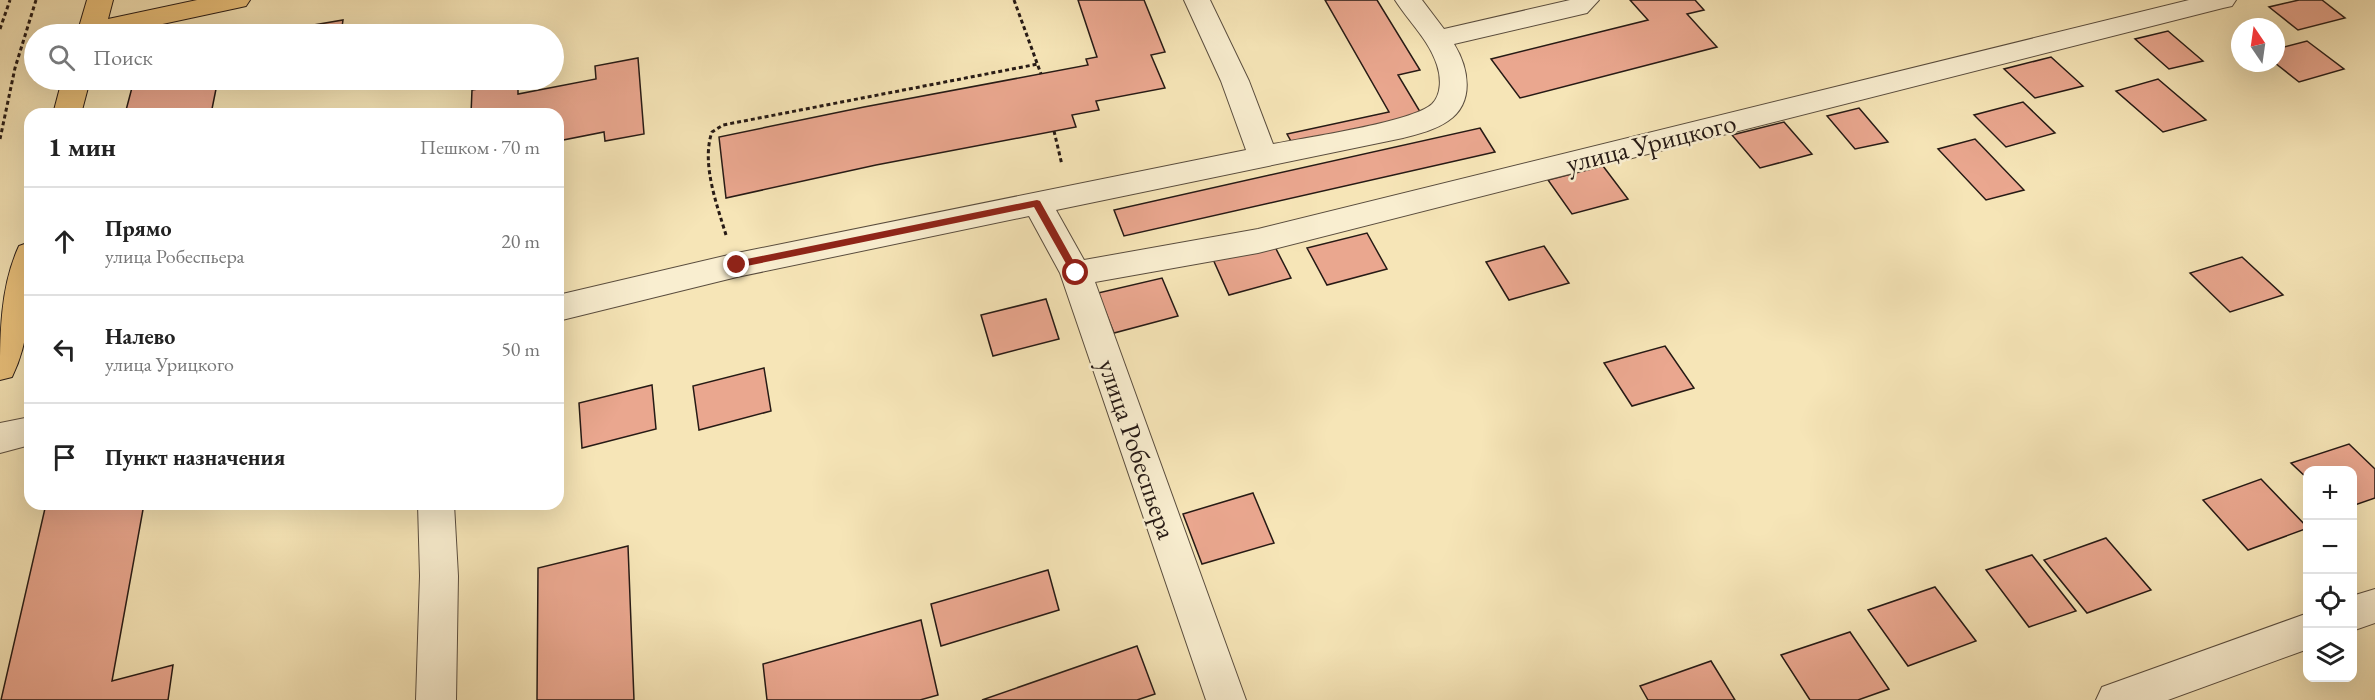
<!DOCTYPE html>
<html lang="ru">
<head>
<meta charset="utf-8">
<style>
  :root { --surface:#fff; --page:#f6f6f6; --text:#222; --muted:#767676; --line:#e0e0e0 }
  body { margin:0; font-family:"EB Garamond",serif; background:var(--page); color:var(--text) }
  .controls { position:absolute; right:18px; bottom:18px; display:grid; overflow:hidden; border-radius:12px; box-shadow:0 6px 24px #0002 }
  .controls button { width:54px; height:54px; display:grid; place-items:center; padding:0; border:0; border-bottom:2px solid var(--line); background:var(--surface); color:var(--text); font:30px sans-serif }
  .compass { position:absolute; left:2231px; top:18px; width:54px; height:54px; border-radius:50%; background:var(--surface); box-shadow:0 6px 24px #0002; rotate:347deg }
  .stop { position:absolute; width:18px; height:18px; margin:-14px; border:4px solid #8f2418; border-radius:50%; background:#fff }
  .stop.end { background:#8f2418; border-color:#fff; box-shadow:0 2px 6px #0008 }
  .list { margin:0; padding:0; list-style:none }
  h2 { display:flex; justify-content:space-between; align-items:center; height:78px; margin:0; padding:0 24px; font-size:26px }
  h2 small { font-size:20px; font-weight:400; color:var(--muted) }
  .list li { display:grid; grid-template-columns:39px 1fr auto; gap:18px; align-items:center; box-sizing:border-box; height:108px; padding:0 24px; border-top:2px solid var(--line) }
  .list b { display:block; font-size:22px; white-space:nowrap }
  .list p { margin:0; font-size:20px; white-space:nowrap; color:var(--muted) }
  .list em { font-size:20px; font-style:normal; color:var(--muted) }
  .icon { flex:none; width:33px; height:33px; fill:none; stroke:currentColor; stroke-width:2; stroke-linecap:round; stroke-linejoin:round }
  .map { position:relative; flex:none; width:2375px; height:700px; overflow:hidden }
  .search { position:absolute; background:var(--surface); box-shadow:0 6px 24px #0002; left:24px; top:24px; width:540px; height:66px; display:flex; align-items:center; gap:15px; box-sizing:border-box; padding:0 21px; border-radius:33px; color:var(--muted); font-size:22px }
  .panel { position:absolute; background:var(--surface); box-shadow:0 6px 24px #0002; left:24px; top:108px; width:540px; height:402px; border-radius:18px }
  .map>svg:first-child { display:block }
</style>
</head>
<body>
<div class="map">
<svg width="2375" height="700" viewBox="0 0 2375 700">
  <rect width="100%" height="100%" fill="#f6e5b7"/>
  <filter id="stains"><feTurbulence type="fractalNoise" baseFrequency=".00333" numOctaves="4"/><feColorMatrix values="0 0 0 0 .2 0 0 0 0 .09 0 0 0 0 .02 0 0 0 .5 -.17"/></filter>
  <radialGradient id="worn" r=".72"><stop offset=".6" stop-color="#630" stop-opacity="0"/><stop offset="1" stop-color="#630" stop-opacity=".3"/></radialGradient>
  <g fill="#eaa78f" stroke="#261a15" stroke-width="1.5">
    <polygon points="1078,0 1144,0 1165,52 1151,55 1165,88 1096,101 1099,110 1072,115 1076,127 876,165 726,198 719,137 864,107 1088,65 1086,59 1097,57"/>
    <polygon points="1325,0 1377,0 1420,70 1398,75 1422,115 1292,143 1287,134 1389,112"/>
    <polygon points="1630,0 1695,0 1704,10 1687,14 1717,47 1520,98 1491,59 1648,20"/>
    <polygon points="2299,0 2322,0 2345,18 2298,30 2269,7"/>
    <polygon points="343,20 341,34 261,34"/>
    <polygon points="2168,31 2203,61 2169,69 2135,39"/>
    <polygon points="2307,41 2344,69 2299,82 2275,63 2276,49"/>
    <polygon points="2051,57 2083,86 2035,98 2004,69"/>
    <polygon points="638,58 644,134 605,141 604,132 558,141 558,114 471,114 472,90 518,82 518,94 596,79 595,66"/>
    <polygon points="2158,79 2206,120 2163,132 2116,91"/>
    <polygon points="134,80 242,80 217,84 211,114 125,114"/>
    <polygon points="2023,102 2055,133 2006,147 1974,115"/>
    <polygon points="1859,108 1888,142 1855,149 1827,116"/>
    <polygon points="1784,122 1812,154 1760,168 1732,135"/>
    <polygon points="1480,128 1495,152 1124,236 1114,210"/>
    <polygon points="1975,139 2024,190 1986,200 1938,149"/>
    <polygon points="1603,166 1628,199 1572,214 1548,180"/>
    <polygon points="1367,233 1387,269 1327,285 1307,248"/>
    <polygon points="1272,241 1291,278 1229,295 1212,257"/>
    <polygon points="1544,246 1569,283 1509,300 1486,262"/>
    <polygon points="2242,257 2283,295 2230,312 2190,273"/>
    <polygon points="1162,278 1178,316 1114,333 1098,293"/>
    <polygon points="1046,299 1059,339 993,356 981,315"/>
    <polygon points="1665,346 1694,388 1632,406 1604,363"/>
    <polygon points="764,368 771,411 699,430 693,386"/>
    <polygon points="652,385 656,429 582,448 579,403"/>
    <polygon points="2349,444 2375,469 2375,498 2352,506 2352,470 2308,470 2308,479 2291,463"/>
    <polygon points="2261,479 2308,528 2248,550 2203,500"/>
    <polygon points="1253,493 1274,543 1202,564 1183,514"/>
    <polygon points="46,504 144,504 112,681 173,665 168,700 1,700"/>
    <polygon points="2106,538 2151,590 2087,613 2044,560"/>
    <polygon points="628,546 634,700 537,700 538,568"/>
    <polygon points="2032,555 2076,611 2029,627 1986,570"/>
    <polygon points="1048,570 1059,610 941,646 931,604"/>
    <polygon points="1935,587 1976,641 1908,666 1868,610"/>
    <polygon points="921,620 938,695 920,700 767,700 763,664"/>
    <polygon points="1850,632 1889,689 1858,700 1810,700 1781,655"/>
    <polygon points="1137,646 1155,694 1137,700 982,700"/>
    <polygon points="1711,661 1735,700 1648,700 1640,686"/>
  </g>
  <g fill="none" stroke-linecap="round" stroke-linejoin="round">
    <g stroke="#5a4d3e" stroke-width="2">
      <g id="minor">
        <path d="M1184,0h26l39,81 24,63c31,-6 140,-22 159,-40 10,-10 9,-27 5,-39 -8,-25 -28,-43 -42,-65h27l22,29 126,-29h29l-12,13 -133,31c15,24 21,59 -6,77 -13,9 -30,13 -45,17l-347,72 28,50 174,-31 931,-229h47l-4,6 -9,2 -965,245 -163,29 151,418h-40l-146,-427 -31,-57 -292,61 -179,44v-26l179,-42 509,-103 -25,-69z"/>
        <polygon points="30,417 30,445 0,453 0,423"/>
        <polygon points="418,504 454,504 458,576 456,700 416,700 420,576"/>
        <polygon points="2375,589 2375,623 2352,631 2352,596"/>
        <polygon points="2308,613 2308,649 2168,700 2096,700 2102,687"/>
      </g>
    </g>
    <g stroke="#261a15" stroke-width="2">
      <g id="major">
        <polygon points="87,0 113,0 108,19 197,0 250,0 246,6 237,8 116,34 77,34"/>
        <polygon points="62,80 90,80 81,114 53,114"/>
        <path d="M30,242c0,45 3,93 -18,135l-12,3c0,-45 0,-93 19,-134z"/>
      </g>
    </g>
    <g stroke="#261a15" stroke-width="3" stroke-dasharray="4 3" stroke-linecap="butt">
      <polyline points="1014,0 1041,74"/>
      <polyline points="0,29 10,0"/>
      <polyline points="1054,131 1062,165"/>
      <polyline points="0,139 15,68 36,0"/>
      <path d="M726,235c-9,-30 -25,-72 -14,-103l11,-7 315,-61"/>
    </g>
    <use href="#minor" fill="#f9eed0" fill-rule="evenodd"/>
    <use href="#major" fill="#ebc27c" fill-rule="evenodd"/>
  </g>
  <polygon fill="#8f2418" points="1037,200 1040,201 1079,271 1079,276 1073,276 1034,207 737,268 732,265 737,261"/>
  <g text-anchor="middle" stroke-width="5" stroke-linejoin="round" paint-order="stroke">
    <g font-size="27" fill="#261a15" stroke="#f9eed0">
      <text transform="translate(1651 143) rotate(-14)" y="9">улица Урицкого</text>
      <text transform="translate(1137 449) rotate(71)" y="9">улица Робеспьера</text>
    </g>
  </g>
  <rect width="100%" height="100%" filter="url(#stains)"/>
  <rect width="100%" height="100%" fill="url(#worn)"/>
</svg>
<div class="controls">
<button>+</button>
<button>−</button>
<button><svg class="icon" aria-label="locate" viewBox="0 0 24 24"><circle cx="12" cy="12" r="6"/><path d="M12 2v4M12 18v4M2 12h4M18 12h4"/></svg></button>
<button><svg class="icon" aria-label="layers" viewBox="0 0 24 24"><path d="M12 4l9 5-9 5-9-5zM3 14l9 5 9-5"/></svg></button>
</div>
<svg class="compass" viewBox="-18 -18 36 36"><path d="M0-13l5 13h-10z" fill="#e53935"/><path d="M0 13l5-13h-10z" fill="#767676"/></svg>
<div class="stop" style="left:1076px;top:273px"></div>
<div class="stop end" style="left:737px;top:265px"></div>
<div class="search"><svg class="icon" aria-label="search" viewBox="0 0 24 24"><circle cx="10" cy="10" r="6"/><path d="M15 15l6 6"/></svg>Поиск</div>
<section class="panel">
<h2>1 мин<small>Пешком · 70 m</small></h2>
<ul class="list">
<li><svg class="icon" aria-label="ahead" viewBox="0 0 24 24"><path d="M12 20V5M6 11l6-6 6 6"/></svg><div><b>Прямо</b><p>улица Робеспьера</p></div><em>20 m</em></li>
<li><svg class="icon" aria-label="left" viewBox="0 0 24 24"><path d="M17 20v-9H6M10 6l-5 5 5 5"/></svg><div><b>Налево</b><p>улица Урицкого</p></div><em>50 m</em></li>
<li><svg class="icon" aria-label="arrive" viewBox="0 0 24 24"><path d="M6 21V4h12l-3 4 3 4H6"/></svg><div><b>Пункт назначения</b></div></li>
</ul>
</section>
</div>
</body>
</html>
